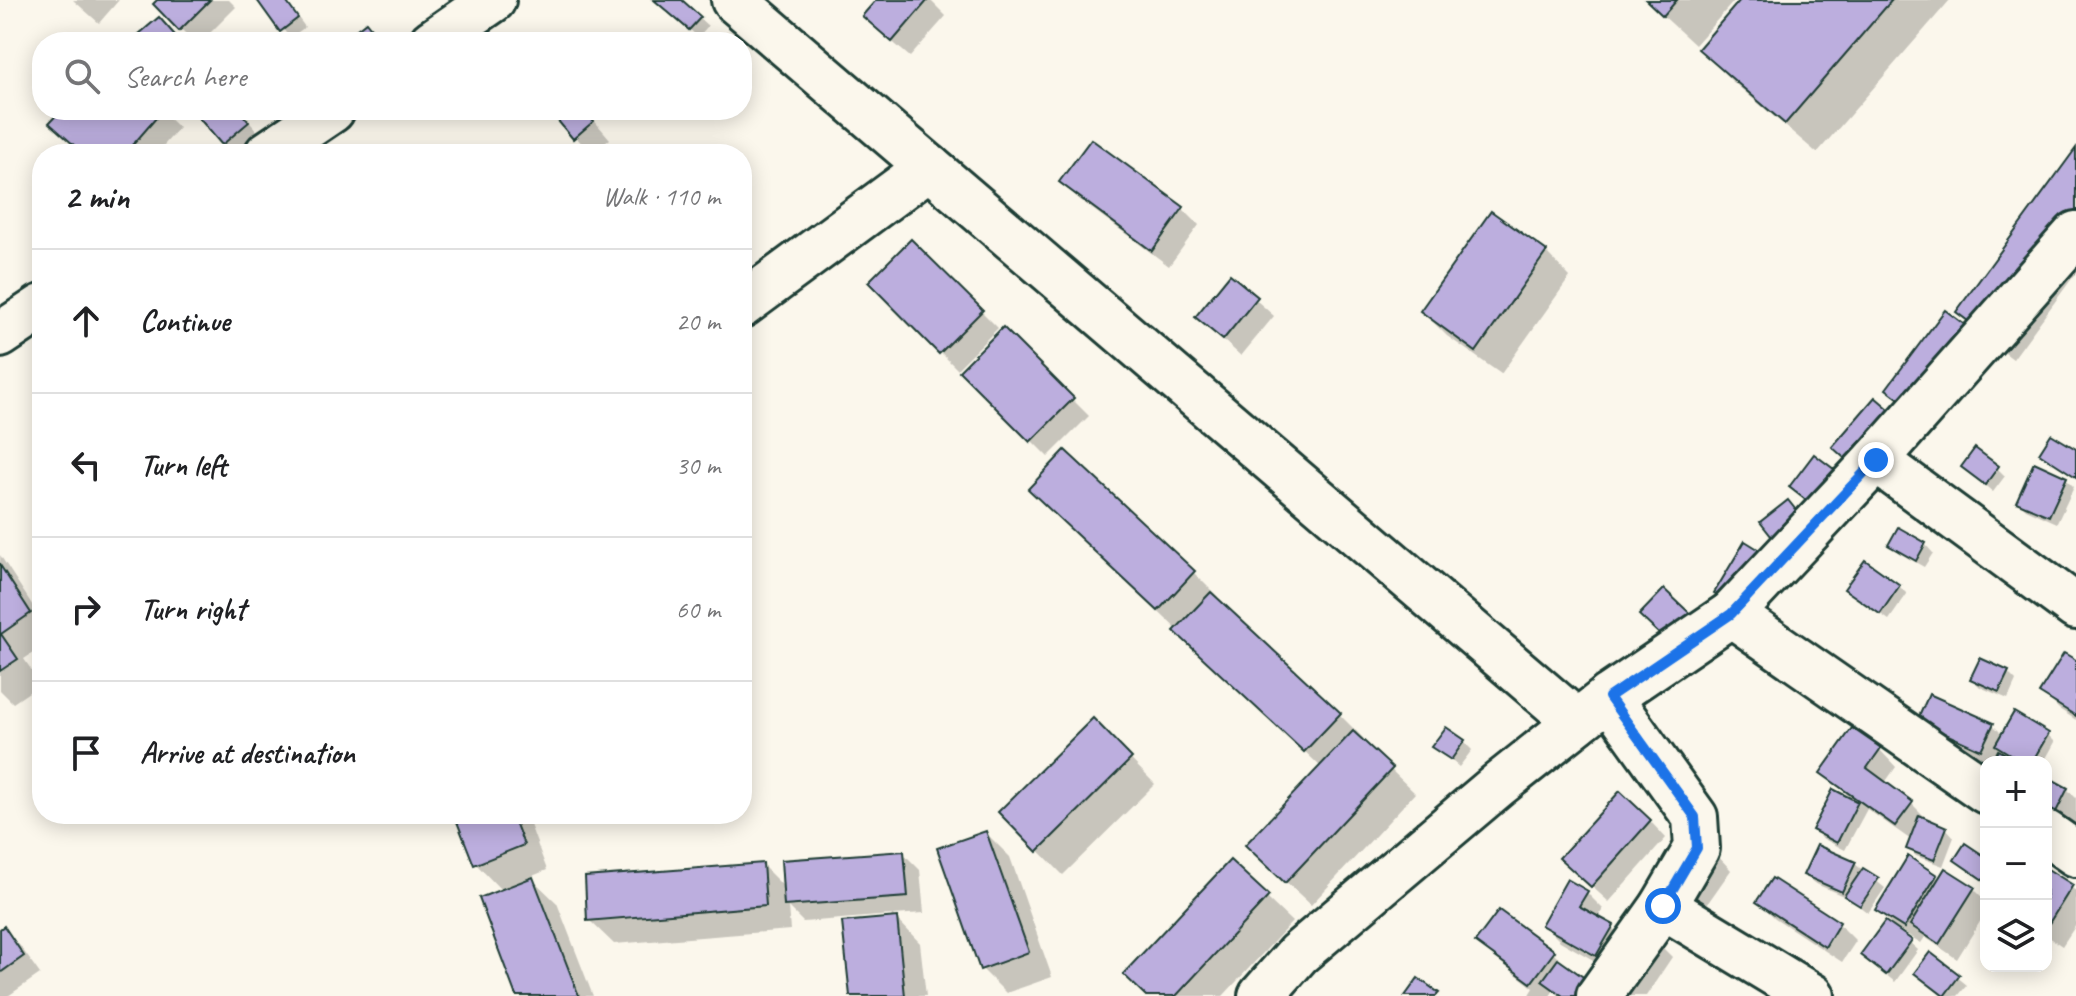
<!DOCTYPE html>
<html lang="en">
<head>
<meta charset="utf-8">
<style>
  :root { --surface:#fff; --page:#f2f2f2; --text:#202124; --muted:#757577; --line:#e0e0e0 }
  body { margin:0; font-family:Caveat,sans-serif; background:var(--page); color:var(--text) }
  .controls { position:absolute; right:24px; bottom:24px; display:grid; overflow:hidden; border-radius:16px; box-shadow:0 4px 20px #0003 }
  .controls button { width:72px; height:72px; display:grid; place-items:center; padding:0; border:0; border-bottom:2px solid var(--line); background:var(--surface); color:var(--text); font:40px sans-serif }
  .stop { position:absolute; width:24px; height:24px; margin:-18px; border:6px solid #1a73e8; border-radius:50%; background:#fff }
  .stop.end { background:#1a73e8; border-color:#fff; box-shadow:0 2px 8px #0008 }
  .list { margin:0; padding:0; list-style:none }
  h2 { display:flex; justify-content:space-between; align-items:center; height:104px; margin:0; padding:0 32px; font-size:34px }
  h2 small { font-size:26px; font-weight:400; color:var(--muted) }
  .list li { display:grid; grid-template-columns:52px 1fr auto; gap:24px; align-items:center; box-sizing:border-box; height:144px; padding:0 32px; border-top:2px solid var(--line) }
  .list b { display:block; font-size:30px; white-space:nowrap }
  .list em { font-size:26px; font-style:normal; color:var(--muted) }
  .icon { flex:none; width:44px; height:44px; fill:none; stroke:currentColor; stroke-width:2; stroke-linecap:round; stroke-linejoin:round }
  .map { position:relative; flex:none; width:2076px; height:996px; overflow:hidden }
  .search { position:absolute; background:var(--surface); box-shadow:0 4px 20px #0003; left:32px; top:32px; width:720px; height:88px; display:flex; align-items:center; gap:20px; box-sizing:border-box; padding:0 28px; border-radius:32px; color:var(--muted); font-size:30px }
  .panel { position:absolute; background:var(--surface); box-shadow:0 4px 20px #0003; left:32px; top:144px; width:720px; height:680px; border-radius:32px }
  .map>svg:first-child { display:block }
</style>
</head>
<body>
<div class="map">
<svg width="2076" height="996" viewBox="0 0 2076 996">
  <rect width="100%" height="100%" fill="#fbf7ec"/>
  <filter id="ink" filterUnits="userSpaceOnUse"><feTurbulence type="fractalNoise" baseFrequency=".0125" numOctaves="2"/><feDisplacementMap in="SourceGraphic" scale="16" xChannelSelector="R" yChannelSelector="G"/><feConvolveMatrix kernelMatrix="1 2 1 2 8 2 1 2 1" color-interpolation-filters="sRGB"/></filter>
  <g filter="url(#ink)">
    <g fill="#0003">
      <polygon points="73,0 119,0 99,23"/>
      <polygon points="160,0 229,0 236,7 201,42 194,42 156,4"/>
      <polygon points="260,0 285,0 305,27 290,38"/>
      <polygon points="657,0 679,0 708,26 698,37"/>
      <polygon points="878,0 930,0 946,16 910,57 881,32"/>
      <polygon points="1646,0 1735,0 1695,45"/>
      <polygon points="1743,0 1950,0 1817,153 1731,80 1700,49"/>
      <polygon points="63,110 160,110 179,128 156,154 84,154"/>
      <polygon points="194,110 239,110 264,139 247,154 234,154"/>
      <polygon points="552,110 585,110 610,139 599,148 604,154 591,154"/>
      <polygon points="2076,151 2076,273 2013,359 1982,336 1958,312"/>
      <polygon points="1062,182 1182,208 1199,225 1169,266 1079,199"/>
      <polygon points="911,241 998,328 957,369 871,282"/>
      <polygon points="1546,252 1570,277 1501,374 1447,336 1422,311"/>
      <polygon points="1230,277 1274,316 1241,356 1197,317"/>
      <polygon points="1003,330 1089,416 1048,457 962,371"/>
      <polygon points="2076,451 2076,478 2041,453"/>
      <polygon points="1997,468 2005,476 1993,492 1971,474"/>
      <polygon points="2066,479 2074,487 2057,523 2026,509 2018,501"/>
      <polygon points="1055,513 1193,572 1218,597 1216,599 1339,714 1364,739 1361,741 1415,793 1311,905 1272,869 1321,767"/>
      <polygon points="1925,544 1933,553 1924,567 1899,553 1891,545"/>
      <polygon points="0,555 42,620 42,647 24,659 41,684 13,703 0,690"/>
      <polygon points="1899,586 1907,594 1889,620 1855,596"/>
      <polygon points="2076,662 2076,720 2059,709 2042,692"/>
      <polygon points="2008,673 2016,681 2008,699 1980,687 1972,679"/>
      <polygon points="1093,721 1155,784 1063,875 1001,812"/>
      <polygon points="1919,721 1992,724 2003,735 2047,734 2055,742 2044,762 1991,762 1936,737"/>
      <polygon points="1464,742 1472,750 1459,767 1434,746"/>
      <polygon points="1880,750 1896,767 1884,784 1911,803 1928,820 1946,828 1954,837 1943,866 1916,856 1908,848 1911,840 1867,809 1845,850 1822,838 1814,830 1852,799 1822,772"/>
      <polygon points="2046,778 2067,789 2076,798 2076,822 2073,828 2046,813"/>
      <polygon points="456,814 526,814 547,870 530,877 557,903 593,996 519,996 502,891 476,864"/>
      <polygon points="1650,821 1666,838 1609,902 1579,875"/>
      <polygon points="986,833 1010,857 1052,977 1006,993 982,969"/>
      <polygon points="903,853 920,870 924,913 893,915 920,943 926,996 852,996 892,915 803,922 788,907 790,930 614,944 589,920 762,865 785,888"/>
      <polygon points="1715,853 1731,870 1679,944 1653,925"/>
      <polygon points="1230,863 1292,922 1223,996 1147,996"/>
      <polygon points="1855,864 1885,888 1868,913 1850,899 1814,883 1805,875"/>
      <polygon points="2046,870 2076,891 2076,925 2062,946 2046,935"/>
      <polygon points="1936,876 1940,880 1973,888 1986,901 1986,912 1957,959 1925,937 1921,943 1900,930 1899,933 1918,950 1895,982 1871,963 1895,928 1878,910"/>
      <polygon points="1772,881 1839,924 1856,941 1842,962 1775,918 1758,902"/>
      <polygon points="1586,892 1603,909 1598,918 1621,935 1655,940 1672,957 1646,996 1614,996 1602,965 1560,941 1543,924"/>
      <polygon points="3,929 20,946 40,974 8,996 0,996 0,931"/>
      <polygon points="1478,942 1553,953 1570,970 1606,996 1560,996 1554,990 1550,996 1529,996 1534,988 1495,958"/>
      <polygon points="1930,955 1967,985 1958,996 1944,996 1924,980"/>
    </g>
    <g fill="#bcaede" stroke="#1f3d34" stroke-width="2">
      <polygon points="157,0 210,0 179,31 153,4"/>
      <polygon points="257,0 285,0 298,18 280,32"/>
      <polygon points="654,0 682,0 701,17 689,30"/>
      <polygon points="876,0 928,0 892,42 862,16"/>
      <polygon points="1646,0 1677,0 1663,16"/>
      <polygon points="1740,0 1892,0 1785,124 1698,49"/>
      <polygon points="159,17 181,42 133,42 132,40"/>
      <polygon points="366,22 382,42 345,42 343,40"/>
      <polygon points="61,110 163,110 125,154 84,154 49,123"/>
      <polygon points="192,110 239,110 249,122 222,145"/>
      <polygon points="549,110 585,110 594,121 573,139"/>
      <polygon points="1091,139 1184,207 1152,251 1059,182"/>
      <polygon points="2076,148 2076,216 1988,336 1956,312"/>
      <polygon points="1491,211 1547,251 1476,352 1420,311"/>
      <polygon points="911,239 983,310 939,354 868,282"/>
      <polygon points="1230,274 1258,297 1223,340 1195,317"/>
      <polygon points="1945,310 1973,331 1914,410 1886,389"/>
      <polygon points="1003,327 1074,398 1030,442 959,371"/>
      <polygon points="1875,397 1895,414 1852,465 1832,447"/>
      <polygon points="2051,434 2076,449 2076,477 2039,453"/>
      <polygon points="1975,448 1999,466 1985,485 1961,467"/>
      <polygon points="1065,450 1195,571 1158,611 1028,489"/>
      <polygon points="1814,454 1851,482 1825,515 1789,487"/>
      <polygon points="2034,462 2067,477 2049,516 2016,502"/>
      <polygon points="1788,500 1807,524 1779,546 1760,522"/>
      <polygon points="1898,527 1926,543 1916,561 1888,545"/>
      <polygon points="1745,541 1766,554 1734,605 1714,593"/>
      <polygon points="1865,560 1900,585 1880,614 1844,589"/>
      <polygon points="0,565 31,613 1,634 18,659 0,671"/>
      <polygon points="1664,589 1698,621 1673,647 1639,615"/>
      <polygon points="1211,592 1341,713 1304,752 1174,631"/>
      <polygon points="2064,653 2076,660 2076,716 2039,693"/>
      <polygon points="1980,658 2009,671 1999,692 1970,679"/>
      <polygon points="1929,694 1994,723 1981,750 1917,721"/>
      <polygon points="2014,712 2049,733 2032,762 2023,762 1995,745"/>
      <polygon points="1093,718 1132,758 1037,852 998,812"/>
      <polygon points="1446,727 1465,740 1451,760 1431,747"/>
      <polygon points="1852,728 1881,748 1867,768 1913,802 1895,826 1820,773"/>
      <polygon points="1353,731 1393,768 1285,883 1245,845"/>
      <polygon points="1998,750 2020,762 1992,762"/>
      <polygon points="2046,776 2068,788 2056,812 2046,807"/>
      <polygon points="1833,789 1858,802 1837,843 1812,830"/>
      <polygon points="1620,791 1651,820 1591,887 1559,858"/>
      <polygon points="454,814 512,814 524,845 474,865"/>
      <polygon points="1919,815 1947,827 1934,860 1906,849"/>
      <polygon points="986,831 1029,952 980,970 937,848"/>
      <polygon points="1965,843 1986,857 1986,882 1954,860"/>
      <polygon points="1817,845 1856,862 1842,892 1803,875"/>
      <polygon points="904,851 908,897 784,906 781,860"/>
      <polygon points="1908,856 1937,875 1904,928 1875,910"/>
      <polygon points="1230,860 1269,896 1176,996 1146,996 1123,974"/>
      <polygon points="763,863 766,906 587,921 585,877"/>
      <polygon points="1863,868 1879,878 1860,906 1844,896"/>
      <polygon points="1945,868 1975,887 1939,944 1910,925"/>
      <polygon points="2046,868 2073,885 2046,928"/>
      <polygon points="533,877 579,996 516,996 479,898"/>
      <polygon points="1772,878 1840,922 1825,947 1756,902"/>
      <polygon points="1567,879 1588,891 1579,906 1614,925 1596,956 1541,925"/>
      <polygon points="1499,910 1555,951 1531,983 1475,942"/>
      <polygon points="897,917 905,996 850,996 842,922"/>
      <polygon points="1885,921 1912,940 1886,975 1860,955"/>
      <polygon points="4,926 24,956 0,973 0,929"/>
      <polygon points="1930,952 1960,975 1944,996 1914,973"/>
      <polygon points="1558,959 1610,996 1563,996 1542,981"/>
      <polygon points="1418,978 1439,993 1436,996 1405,996"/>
    </g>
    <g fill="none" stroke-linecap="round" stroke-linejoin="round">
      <g stroke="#1f3d34" stroke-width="50">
        <g id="minor">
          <polyline points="734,0 1577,722"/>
          <polyline points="432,42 493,0"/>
          <polyline points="267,154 332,110"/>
          <polyline points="742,305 929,167"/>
          <polyline points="0,335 42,307"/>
          <polyline points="1876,460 2076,607"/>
          <polyline points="1731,614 1986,791"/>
          <polyline points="2046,833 2076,854"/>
          <polyline points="1663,906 1812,996"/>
          <polyline points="1261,996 1298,954 1498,785 1609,697 1731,614 1876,460 2076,234"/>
          <polyline points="1599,996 1663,906 1697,848 1695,817 1609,697"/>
        </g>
      </g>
      <use href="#minor" stroke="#fbf7ec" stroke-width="44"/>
    </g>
  </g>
  <g fill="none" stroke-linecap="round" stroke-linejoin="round" filter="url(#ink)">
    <polyline stroke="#1a73e8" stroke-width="10" points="1663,906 1697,848 1695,817 1609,697 1731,614 1876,460"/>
  </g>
</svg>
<div class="controls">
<button>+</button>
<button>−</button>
<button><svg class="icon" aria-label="layers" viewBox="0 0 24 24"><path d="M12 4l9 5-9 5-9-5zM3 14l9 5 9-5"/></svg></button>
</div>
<div class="stop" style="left:1663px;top:906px"></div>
<div class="stop end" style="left:1876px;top:460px"></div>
<div class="search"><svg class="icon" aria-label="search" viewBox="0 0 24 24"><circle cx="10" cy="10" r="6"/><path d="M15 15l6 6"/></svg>Search here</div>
<section class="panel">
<h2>2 min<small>Walk · 110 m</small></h2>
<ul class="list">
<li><svg class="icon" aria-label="ahead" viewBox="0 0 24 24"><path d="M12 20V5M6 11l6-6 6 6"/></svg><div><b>Continue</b></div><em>20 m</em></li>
<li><svg class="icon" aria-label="left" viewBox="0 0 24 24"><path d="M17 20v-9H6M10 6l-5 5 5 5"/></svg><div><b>Turn left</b></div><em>30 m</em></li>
<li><svg class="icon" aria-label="right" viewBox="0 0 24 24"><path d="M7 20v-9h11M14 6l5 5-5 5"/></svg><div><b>Turn right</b></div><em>60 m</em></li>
<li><svg class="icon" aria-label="arrive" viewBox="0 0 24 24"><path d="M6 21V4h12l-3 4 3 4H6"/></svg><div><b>Arrive at destination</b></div></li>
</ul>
</section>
</div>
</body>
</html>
